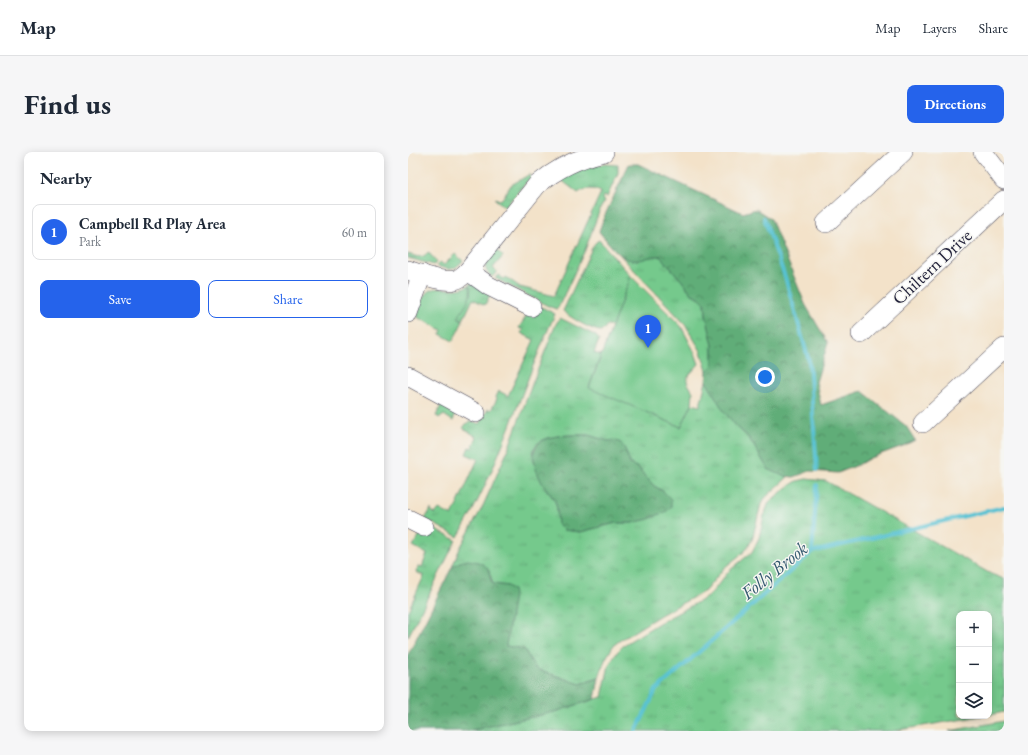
<!DOCTYPE html>
<html lang="en">
<head>
<meta charset="utf-8">
<style>
  :root { --surface:#fff; --page:#f6f6f7; --text:#1f2937; --muted:#747a83; --line:#e0e1e3; --accent:#2563eb }
  body { margin:0; font-family:"EB Garamond",serif; background:var(--page); color:var(--text) }
  .controls { position:absolute; right:12px; bottom:12px; display:grid; overflow:hidden; border-radius:8px; box-shadow:0 2px 10px #0003 }
  .controls button { width:36px; height:36px; display:grid; place-items:center; padding:0; border:0; border-bottom:1px solid var(--line); background:var(--surface); color:var(--text); font:20px sans-serif }
  .you { position:absolute; left:357px; top:225px; width:14px; height:14px; margin:-10px; border:3px solid #fff; border-radius:50%; background:#1a73e8; box-shadow:0 0 0 6px #1a73e833 }
  .badge { display:grid; place-items:center; width:26px; height:26px; border-radius:50%; background:var(--accent); color:#fff; font-size:13px; font-weight:700 }
  .pin { position:absolute; translate:-50% -33px; filter:drop-shadow(0 1px 2px #0008) }
  .pin::after { content:''; position:absolute; top:21px; width:14px; height:12px; background:inherit; clip-path:polygon(0 0,100% 0,50% 100%) }
  .list { margin:0; padding:0; list-style:none }
  h2 { display:flex; justify-content:space-between; align-items:center; height:52px; margin:0; padding:0 16px; font-size:17px }
  h2 small { font-size:13px; font-weight:400; color:var(--muted) }
  .list li { display:grid; grid-template-columns:26px 1fr auto; gap:12px; align-items:center; box-sizing:border-box; height:56px; margin:0 8px 8px; padding:0 8px; border:1px solid var(--line); border-radius:8px }
  .list b { display:block; font-size:15px; white-space:nowrap }
  .list p { margin:0; font-size:13px; white-space:nowrap; color:var(--muted) }
  .list em { font-size:13px; font-style:normal; color:var(--muted) }
  .actions { display:flex; gap:8px; padding:12px 16px }
  .actions a { flex:1; padding:9px 0; border:1px solid var(--accent); border-radius:8px; text-align:center; font-size:14px; color:var(--accent) }
  .actions .main { background:var(--accent); color:#fff }
  .icon { flex:none; width:22px; height:22px; fill:none; stroke:currentColor; stroke-width:2; stroke-linecap:round; stroke-linejoin:round }
  .map { position:relative; flex:none; width:596px; height:579px; overflow:hidden; border-radius:8px }
  header { display:flex; align-items:center; gap:24px; box-sizing:border-box; height:56px; padding:0 20px; background:var(--surface); border-bottom:1px solid var(--line) }
  header strong { font-size:19px }
  nav { display:flex; gap:22px; margin-inline-start:auto; font-size:14px }
  .intro { display:flex; align-items:center; justify-content:space-between; box-sizing:border-box; height:96px; padding:0 24px }
  h1 { margin:0; font-size:28px }
  .button { padding:10px 18px; border-radius:8px; background:var(--accent); color:#fff; font-size:14px; font-weight:700 }
  main { display:flex; gap:24px; padding:0 24px }
  aside { flex:1; background:var(--surface); border-radius:8px; box-shadow:0 2px 10px #0003 }
  .map>svg:first-child { display:block }
</style>
</head>
<body>
<header>
<strong>Map</strong>
<nav><a>Map</a><a>Layers</a><a>Share</a></nav>
</header>
<div class="intro"><h1>Find us</h1><a class="button">Directions</a></div>
<main>
<aside>
<h2>Nearby<small></small></h2>
<ul class="list">
<li><span class="badge">1</span><div><b>Campbell Rd Play Area</b><p>Park</p></div><em>60 m</em></li>
</ul>
<div class="actions"><a class="main">Save</a><a>Share</a></div>
</aside>
<div class="map">
<svg width="596" height="579" viewBox="0 0 596 579">
  <defs>
    <pattern id="grass-tufts" width="24" height="20" patternUnits="userSpaceOnUse"><rect width="24" height="20" fill="#75c98c"/><path d="M3 7l-1-3M5 7V3M7 7l1-3M15 17l-1-3M17 17v-4M19 17l1-3" fill="none" stroke="#65ac7a"/></pattern>
    <pattern id="forest-crowns" width="20" height="18" patternUnits="userSpaceOnUse"><rect width="20" height="18" fill="#60ad78"/><path d="M2 6a3 3 0 1 1 6 0M12 15a3 3 0 1 1 6 0" fill="none" stroke="#4f8c64"/></pattern>
  </defs>
  <rect width="100%" height="100%" fill="#f6f6f2"/>
  <filter id="ink" filterUnits="userSpaceOnUse"><feTurbulence type="fractalNoise" baseFrequency=".025" numOctaves="2"/><feDisplacementMap in="SourceGraphic" scale="8" xChannelSelector="R" yChannelSelector="G"/><feConvolveMatrix kernelMatrix="1 2 1 2 8 2 1 2 1" color-interpolation-filters="sRGB"/></filter>
  <filter id="wash" filterUnits="userSpaceOnUse"><feTurbulence type="fractalNoise" baseFrequency=".012" numOctaves="4" result="noise"/><feDisplacementMap in="SourceGraphic" scale="16" xChannelSelector="R" yChannelSelector="G"/><feGaussianBlur stdDeviation="0.9" result="paint"/><feColorMatrix in="noise" values="0 0 0 0 0 0 0 0 0 0 0 0 0 0 0 0 0 1.4 0 .05"/><feComposite in="paint" operator="in"/></filter>
  <g filter="url(#wash)">
    <rect width="100%" height="100%" fill="#f3e2c9"/>
    <g fill="url(#grass-tufts)" stroke="#4c7664" fill-rule="evenodd">
      <path d="M196,12l14,1v8l-11,24 -3,-1 -1,4 2,1 -5,8 -15,41 -27,58 -1,1 -7,-2 -55,-29 3,-3 6,4 2,-2 14,10 34,9 47,-104c-8,-4 -16,-4 -23,1l-18,-14 25,-11z"/>
      <polygon points="122,22 123,25 97,55 87,47 88,46 91,48 94,47 103,33"/>
      <path d="M191,88l32,36 17,17 -21,-7 -15,41 -5,-2c-2,2 -3,6 -6,6 -7,1 -33,-15 -38,-20l30,-65 3,-4z"/>
      <polygon points="89,98 95,104 85,116 89,120 84,125 79,120 77,114"/>
      <path d="M20,100l9,10 -3,3 -26,-7v-4c8,2 14,6 20,-2z"/>
      <path d="M47,102l8,7c-12,11 -12,9 -27,5l4,-4 4,3z"/>
      <path d="M212,103c13,10 26,0 40,1l22,25 10,13 7,3 6,6 1,12 7,30v20l-6,6 -6,-20 -16,-27z"/>
      <path d="M63,131l19,12 -5,10 -12,-6 -10,21 -5,-3c5,-9 16,-21 11,-32z"/>
      <path d="M130,153l17,9c-34,74 -55,153 -97,223l-33,-18 6,-10v2l4,3 4,-5 13,7 26,-57 -12,-5 3,-7 3,1 5,-11 -14,-9 4,-5 4,-2 9,3 8,-15 3,1 6,-11 -1,-2 3,-6 9,5 26,-56 -13,-7 2,-3 -4,-2 8,-13z"/>
      <path d="M152,166l36,18 3,4 -5,13 7,2 -12,32 92,40 11,-23 8,2 6,-25 30,45 13,12 19,31 20,8 -22,20 -5,7 -9,36 -7,11 -21,17 -19,23 -43,23 -43,27 -6,5 -8,14 -6,18 -19,6 -38,-13 -7,-3 -11,-19 -19,-3 3,-60 -15,-2 -4,-13 -29,-9 -8,5 8,-19 22,-40 25,-56 27,-73 22,-55zM180,283l20,6 6,-1 11,9 5,15 10,5 3,5 11,12 9,5 4,20 -35,12h-16l-36,9 -16,-2 -6,-5c-1,-6 0,-15 -2,-21 -2,-7 -9,-12 -12,-18 -4,-10 -10,-21 -11,-32 -1,-21 42,-19 55,-19z"/>
      <polygon points="35,249 48,260 45,269 36,263 32,266 28,264"/>
      <polygon points="398,327 418,329 583,422 596,427 596,560 581,563 581,462 551,462 551,564 574,564 485,579 59,579 146,560 194,545 201,513 210,499 217,492 251,471 301,444 321,419 344,400 351,386 356,364 361,350 381,334 389,329"/>
      <polygon points="22,375 48,388 0,485 0,459 16,424 8,420 11,414 14,415 19,402 5,394 11,384"/>
      <polygon points="596,569 596,579 541,579"/>
    </g>
    <g fill="url(#forest-crowns)" stroke="#41685a">
      <path d="M221,12h9l105,49 13,-4 15,10 34,85 23,39 -12,39 5,23 41,-14 44,35 9,14 -12,6 -33,12 -12,7 -20,8 -28,-2 -16,6 -11,-1 -15,-7 -19,-31 -13,-12 -13,-16 -17,-29 1,-10 6,-6v-20l-7,-30 -1,-12 -6,-6 -7,-3 -10,-13 -22,-25c-7,-1 -14,3 -21,4 -18,3 -29,-16 -39,-27l-1,-2 5,-14z"/>
      <path d="M180,283l20,6 6,-1 7,3 4,6 5,15 10,5 3,5 11,12 9,5 8,8v8l-4,4 -18,8 -17,4h-16l-36,9 -17,-2 -5,-5c-1,-7 0,-15 -2,-21 -3,-9 -11,-15 -15,-23 -23,-47 12,-46 47,-46z"/>
      <path d="M59,408c8,1 18,2 22,11 1,5 1,9 4,13l15,2 5,4 1,5 -8,51 18,3 11,19 7,3 38,13 19,-6 -4,21 -41,13 -87,19h-59v-76l44,-88 8,-5z"/>
    </g>
    <g fill="#75c98c" stroke="#4c7664">
      <polygon points="223,124 273,174 287,201 291,212 280,224 279,230 285,240 284,252 273,275 181,236"/>
      <path d="M61,133c5,11 -5,23 -11,32l5,4 -10,20 -13,-7 2,-4 -25,-13c2,-7 4,-16 7,-21 10,-16 28,0 45,-11z"/>
    </g>
    <g fill="none" stroke-linecap="round" stroke-linejoin="round">
      <g stroke="#58c2d3" stroke-width="4">
        <polyline points="356,66 377,125 401,209 409,318"/>
        <polyline points="404,400 409,333"/>
        <polyline points="228,579 248,538 404,400 596,355"/>
      </g>
    </g>
  </g>
  <g filter="url(#ink)">
    <g fill="none" stroke-linecap="round" stroke-linejoin="round">
      <g stroke="#413f50" stroke-width="20">
        <g id="minor">
          <polyline points="575,0 596,28"/>
          <polyline points="418,71 495,0"/>
          <path d="M0,118c12,4 35,13 47,10 5,-1 9,-5 13,-9l69,-86c20,-17 41,-27 67,-33"/>
          <polyline points="60,119 81,134 123,155"/>
          <polyline points="0,161 14,122"/>
          <polyline points="453,182 596,48"/>
          <polyline points="0,224 68,261"/>
          <polyline points="515,271 596,196"/>
          <polyline points="0,367 16,375"/>
        </g>
      </g>
      <use href="#minor" stroke="#fff" stroke-width="19"/>
    </g>
  </g>
  <g text-anchor="middle" stroke-width="3" stroke-linejoin="round" paint-order="stroke">
    <g font-size="18" fill="#22223b" stroke="#f6f6f2">
      <text transform="translate(524 115) rotate(-43)" y="6">Chiltern Drive</text>
    </g>
    <g font-size="19" font-style="italic" fill="#355a70" stroke="#f6f6f2">
      <text transform="translate(366 418) rotate(-39)" y="7">Folly Brook</text>
    </g>
  </g>
</svg>
<div class="controls">
<button>+</button>
<button>−</button>
<button><svg class="icon" aria-label="layers" viewBox="0 0 24 24"><path d="M12 4l9 5-9 5-9-5zM3 14l9 5 9-5"/></svg></button>
</div>
<div class="you"></div>
<div class="pin badge" style="left:240px;top:196px">1</div>
</div>
</main>
</body>
</html>
